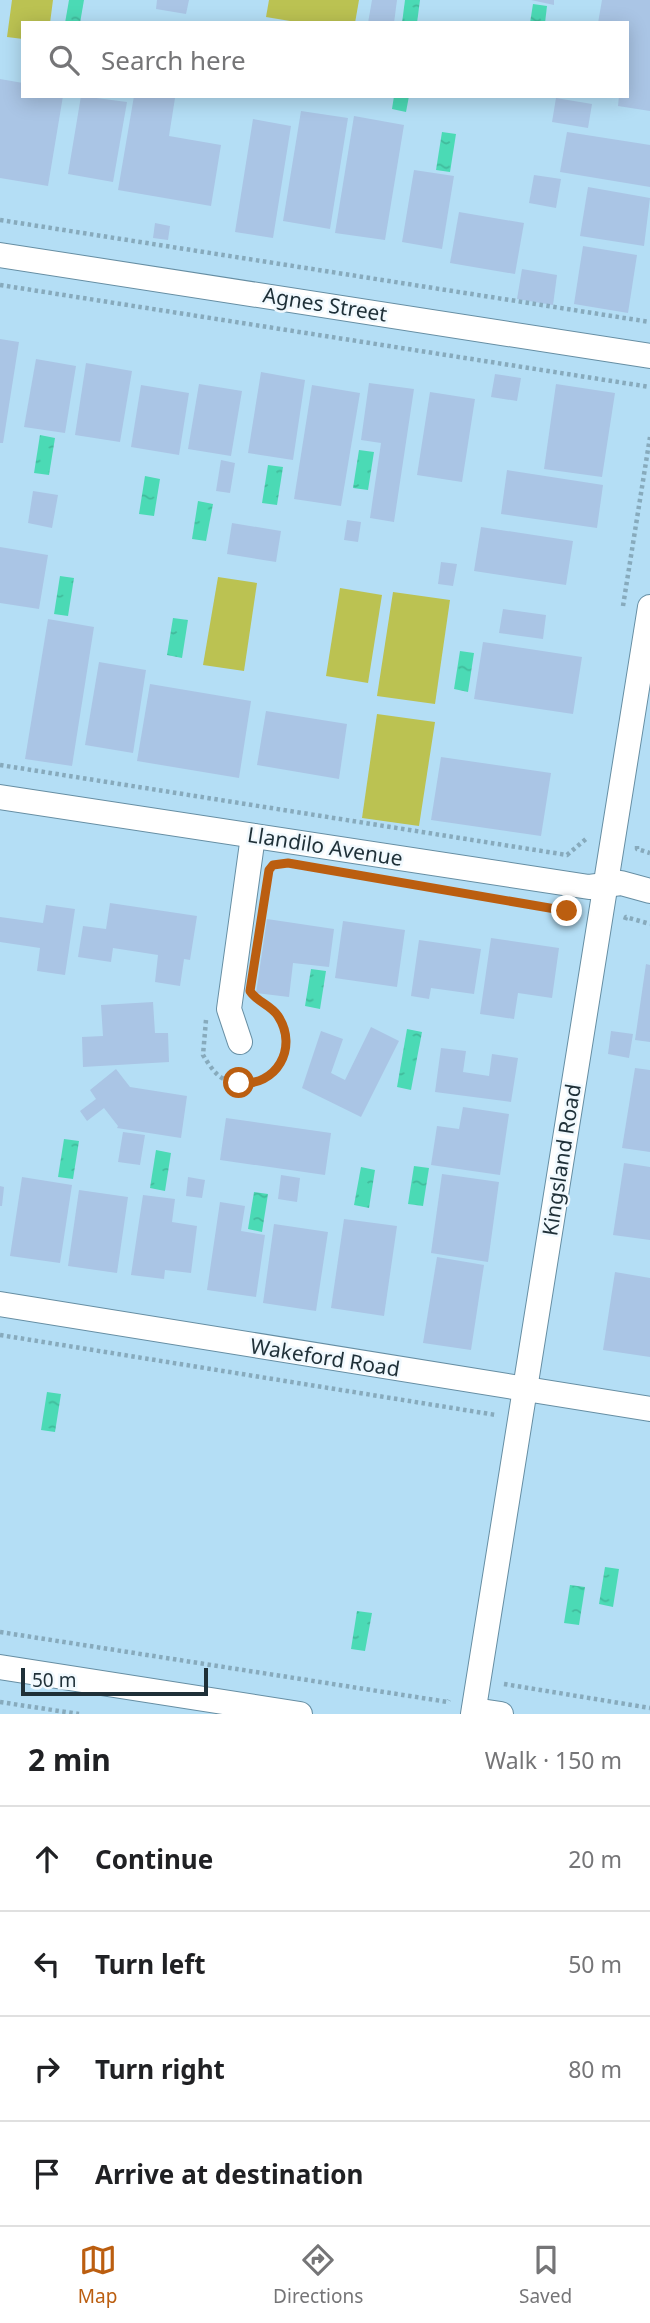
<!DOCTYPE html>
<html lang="en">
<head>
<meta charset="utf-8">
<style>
  :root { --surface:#fff; --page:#f6f6f6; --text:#202124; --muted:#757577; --line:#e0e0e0; --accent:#bb5e10 }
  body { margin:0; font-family:"Noto Sans",sans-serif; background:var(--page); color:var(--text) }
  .scale { position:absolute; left:21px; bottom:18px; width:187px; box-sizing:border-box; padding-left:7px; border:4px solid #1f3038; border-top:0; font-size:19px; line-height:24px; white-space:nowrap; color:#1f3038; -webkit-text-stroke:5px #f1f9fe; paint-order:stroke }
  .stop { position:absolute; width:21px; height:21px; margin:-16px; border:5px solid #bb5e10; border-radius:50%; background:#fff }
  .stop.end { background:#bb5e10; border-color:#fff; box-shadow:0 2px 7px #0008 }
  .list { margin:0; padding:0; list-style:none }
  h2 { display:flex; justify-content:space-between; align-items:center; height:91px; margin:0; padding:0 28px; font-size:30px }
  h2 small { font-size:23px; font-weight:400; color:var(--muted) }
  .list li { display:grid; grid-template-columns:46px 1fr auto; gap:21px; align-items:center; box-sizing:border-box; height:105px; padding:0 28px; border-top:2px solid var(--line) }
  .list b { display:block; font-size:26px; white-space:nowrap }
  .list em { font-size:23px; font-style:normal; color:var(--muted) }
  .icon { flex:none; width:38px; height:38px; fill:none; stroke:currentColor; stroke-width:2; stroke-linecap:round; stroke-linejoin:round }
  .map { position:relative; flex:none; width:650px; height:1714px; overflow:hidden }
  .search { position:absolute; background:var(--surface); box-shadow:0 4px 18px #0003; left:21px; right:21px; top:21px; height:77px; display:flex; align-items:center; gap:18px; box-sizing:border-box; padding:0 24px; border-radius:0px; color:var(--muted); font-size:26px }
  .sheet { height:511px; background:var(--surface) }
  nav { display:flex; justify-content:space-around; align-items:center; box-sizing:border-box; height:98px; border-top:2px solid var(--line); background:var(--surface); font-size:19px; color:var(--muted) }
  nav a { display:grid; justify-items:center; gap:4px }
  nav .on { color:var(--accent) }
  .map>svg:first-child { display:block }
</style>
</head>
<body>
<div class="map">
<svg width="650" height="1714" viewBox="0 0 650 1714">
  <defs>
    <pattern id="water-ripples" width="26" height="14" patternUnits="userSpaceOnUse" patternTransform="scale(1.75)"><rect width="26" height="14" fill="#4bdab5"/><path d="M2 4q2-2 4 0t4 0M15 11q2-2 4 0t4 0" fill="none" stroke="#41bb9c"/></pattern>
  </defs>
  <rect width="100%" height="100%" fill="#b4def5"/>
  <g fill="#bbc252">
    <polygon points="12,0 53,0 50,23 23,23 23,39 7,37"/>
    <polygon points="269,0 359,0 355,23 302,23 266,17"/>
    <polygon points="218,577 257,583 244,671 203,665"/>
    <polygon points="340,588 382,595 368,683 326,676"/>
    <polygon points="393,592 450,600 435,704 377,696"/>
    <polygon points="377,714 435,722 419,826 362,818"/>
  </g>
  <g fill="url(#water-ripples)">
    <polygon points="69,0 84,0 80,23 65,23"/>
    <polygon points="405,0 420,0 417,23 402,23"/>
    <polygon points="533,4 547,6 545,23 530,23"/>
    <polygon points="394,96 409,96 406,112 392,109"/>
    <polygon points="442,132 456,134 450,172 436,170"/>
    <polygon points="40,435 55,438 49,475 34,473"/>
    <polygon points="359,450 374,452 368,490 353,488"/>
    <polygon points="268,465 283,467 277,505 262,503"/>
    <polygon points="145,476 160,479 154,516 139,514"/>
    <polygon points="198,501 213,504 206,541 192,539"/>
    <polygon points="60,576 74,578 68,616 54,614"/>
    <polygon points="173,618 188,620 182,658 167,655"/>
    <polygon points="460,651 474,653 468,692 454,689"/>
    <polygon points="311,969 326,971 320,1009 305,1006"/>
    <polygon points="407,1029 422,1032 411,1090 397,1087"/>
    <polygon points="64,1139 79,1141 73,1179 58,1177"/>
    <polygon points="156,1150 171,1153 165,1191 150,1188"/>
    <polygon points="414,1166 429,1168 423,1206 408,1204"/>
    <polygon points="361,1167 375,1170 369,1208 354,1205"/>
    <polygon points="254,1192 268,1194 262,1232 248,1229"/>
    <polygon points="47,1392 61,1394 55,1432 41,1430"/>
    <polygon points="605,1567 619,1569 613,1607 599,1604"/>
    <polygon points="570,1585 585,1587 579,1625 564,1623"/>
    <polygon points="357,1611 372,1613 365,1651 351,1649"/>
  </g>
  <g fill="#aac5e5">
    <polygon points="157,0 189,0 186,14 156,9"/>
    <polygon points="372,0 397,0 394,23 368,23"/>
    <polygon points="531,0 554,0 554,5"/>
    <polygon points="602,0 650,0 650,111 618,106 619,96 627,96 627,23 598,23"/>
    <polygon points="0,79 23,83 23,96 63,96 48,186 0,178"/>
    <polygon points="81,96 127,102 113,182 68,174"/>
    <polygon points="134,96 175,98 169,136 221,145 211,206 118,190"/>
    <polygon points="556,98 592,104 588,128 552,122"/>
    <polygon points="301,111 348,118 330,229 283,221"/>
    <polygon points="354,116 404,125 385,240 335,233"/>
    <polygon points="253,119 291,126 273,238 235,232"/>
    <polygon points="567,132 650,145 650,187 560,172"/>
    <polygon points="414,170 454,176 442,249 402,242"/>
    <polygon points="534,175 561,179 556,208 529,203"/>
    <polygon points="588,187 650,198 644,246 580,236"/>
    <polygon points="459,212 524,223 515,274 450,263"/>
    <polygon points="155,223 170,226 168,240 153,238"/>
    <polygon points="583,246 637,255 628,313 574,304"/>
    <polygon points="522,269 557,275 553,305 517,299"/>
    <polygon points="0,339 19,342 3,443 0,443"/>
    <polygon points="36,359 76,366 65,433 24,427"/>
    <polygon points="86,363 132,371 120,442 75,435"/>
    <polygon points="261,372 305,380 293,460 248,453"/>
    <polygon points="495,374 521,378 517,401 491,397"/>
    <polygon points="369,383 414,389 394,522 370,518 381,443 361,440"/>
    <polygon points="199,384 242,391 231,456 188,449"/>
    <polygon points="556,384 615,393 602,477 544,469"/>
    <polygon points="141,385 189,393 179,455 131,447"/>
    <polygon points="312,385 360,393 341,506 294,499"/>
    <polygon points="430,392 475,399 462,482 417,475"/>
    <polygon points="221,460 235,463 230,493 216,491"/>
    <polygon points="507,470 603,485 597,528 501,514"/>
    <polygon points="33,491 58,495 52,528 28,523"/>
    <polygon points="347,520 361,522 358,542 344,540"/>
    <polygon points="232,523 281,531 276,562 227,554"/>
    <polygon points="481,527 573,541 566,585 474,571"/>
    <polygon points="0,547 48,555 39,609 0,603"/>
    <polygon points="441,562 457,564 453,586 438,584"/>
    <polygon points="503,609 546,615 543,639 499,633"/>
    <polygon points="48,619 94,627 72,766 25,759"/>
    <polygon points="483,642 582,657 573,714 474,699"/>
    <polygon points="99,662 146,670 133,753 85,745"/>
    <polygon points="150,684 251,701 239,778 137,761"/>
    <polygon points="266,711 347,724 339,779 257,765"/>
    <polygon points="441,757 551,773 541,836 431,820"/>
    <polygon points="110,903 197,916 190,960 184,959 180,986 155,982 158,955 113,948 111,962 78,957 83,926 106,929"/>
    <polygon points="46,905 75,909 65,975 37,971 40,948 0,942 0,917 43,923"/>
    <polygon points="267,919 334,929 329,967 293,963 289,997 256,993"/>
    <polygon points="343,921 405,930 397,987 335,978"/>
    <polygon points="491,938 559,948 552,998 518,993 514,1019 480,1014"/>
    <polygon points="419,940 481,949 474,994 431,988 429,999 411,996"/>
    <polygon points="646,964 650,965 650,1042 635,1040"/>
    <polygon points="153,1002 155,1033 168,1033 169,1062 83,1067 82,1037 103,1036 101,1005"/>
    <polygon points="371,1027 399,1041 361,1117 302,1088 321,1031 343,1039 331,1073 345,1080"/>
    <polygon points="611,1031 633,1034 629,1058 608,1054"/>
    <polygon points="441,1048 466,1051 463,1072 489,1076 492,1054 518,1058 511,1102 435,1092"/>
    <polygon points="635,1068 650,1070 650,1152 622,1148"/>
    <polygon points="116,1069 130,1087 187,1096 181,1138 117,1128 118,1126 104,1108 87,1121 80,1111 96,1099 90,1090"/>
    <polygon points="463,1107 509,1114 500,1175 431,1165 437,1126 459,1129"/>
    <polygon points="226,1118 331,1133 325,1175 220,1160"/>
    <polygon points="123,1132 145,1135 140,1165 118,1162"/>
    <polygon points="624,1163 650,1167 650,1240 613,1235"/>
    <polygon points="442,1174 499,1182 488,1262 431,1253"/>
    <polygon points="281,1175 300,1178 297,1202 278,1199"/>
    <polygon points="22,1177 72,1185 60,1263 10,1256"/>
    <polygon points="188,1177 205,1180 202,1198 186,1196"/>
    <polygon points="0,1186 4,1187 2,1206 0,1206"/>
    <polygon points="79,1190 128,1197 117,1273 68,1266"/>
    <polygon points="143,1195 175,1199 172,1222 197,1226 191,1273 165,1270 164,1279 131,1275"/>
    <polygon points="220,1202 245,1206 241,1231 265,1235 256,1297 207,1290"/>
    <polygon points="344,1219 397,1226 384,1316 331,1308"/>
    <polygon points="274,1224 328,1232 316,1311 263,1303"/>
    <polygon points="437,1257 484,1265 471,1350 423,1343"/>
    <polygon points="615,1272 650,1278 650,1357 603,1350"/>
  </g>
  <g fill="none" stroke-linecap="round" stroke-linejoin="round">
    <g stroke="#668ea3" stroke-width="26">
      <g id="minor">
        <polyline points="0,255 650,356"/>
        <polyline points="0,797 589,887 621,883 650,891"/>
        <polyline points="240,1042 229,1009 253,836"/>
        <polyline points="0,1304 650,1409"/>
        <polyline points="0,1667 300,1714"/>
        <polyline points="474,1710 501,1714"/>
        <polyline points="473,1714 650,607"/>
      </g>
    </g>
    <g stroke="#87aabc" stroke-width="4.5" stroke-dasharray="3.5 3.5" stroke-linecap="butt">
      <polyline points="0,220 650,322"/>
      <polyline points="0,285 650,387"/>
      <polyline points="623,606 650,437"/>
      <polyline points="0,765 567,855 586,839"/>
      <polyline points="637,846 637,849 650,853"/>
      <polyline points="548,908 567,911 574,919 573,923"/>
      <polyline points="625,920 626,917 650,924"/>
      <path d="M206,1020l-3,35c5,8 12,20 21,24 42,19 79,-24 54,-63 -5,-9 -17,-13 -25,-20"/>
      <polyline points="0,1335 496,1415"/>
      <polyline points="0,1632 448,1702 449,1700"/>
      <polyline points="504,1684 650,1708"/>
      <polyline points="0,1702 79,1714"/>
    </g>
    <use href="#minor" stroke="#fff" stroke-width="24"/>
  </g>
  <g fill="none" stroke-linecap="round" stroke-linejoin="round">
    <path stroke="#bb5e10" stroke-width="9" d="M239,1083c37,4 60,-35 39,-67 -7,-11 -21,-14 -28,-25l19,-121 4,-5 15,-2 279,48"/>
  </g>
  <g text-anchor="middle" stroke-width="5" stroke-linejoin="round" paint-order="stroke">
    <g font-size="21" fill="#1f3038" stroke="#f1f9fe">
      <text transform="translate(325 305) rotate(9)" y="7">Agnes Street</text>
      <text transform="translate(325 847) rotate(9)" y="7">Llandilo Avenue</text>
      <text transform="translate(562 1160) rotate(-81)" y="7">Kingsland Road</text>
      <text transform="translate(325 1358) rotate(9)" y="7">Wakeford Road</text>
    </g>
  </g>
</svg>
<div class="scale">50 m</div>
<div class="stop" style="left:239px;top:1083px"></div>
<div class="stop end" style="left:567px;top:911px"></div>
<div class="search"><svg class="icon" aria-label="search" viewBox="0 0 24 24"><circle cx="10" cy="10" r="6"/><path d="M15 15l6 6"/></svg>Search here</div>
</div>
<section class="sheet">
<h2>2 min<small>Walk · 150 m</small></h2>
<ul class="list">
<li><svg class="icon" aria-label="ahead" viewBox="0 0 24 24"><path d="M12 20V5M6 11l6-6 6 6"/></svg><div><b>Continue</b></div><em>20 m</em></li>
<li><svg class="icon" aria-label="left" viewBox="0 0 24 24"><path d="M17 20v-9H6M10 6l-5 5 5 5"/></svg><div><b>Turn left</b></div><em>50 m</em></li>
<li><svg class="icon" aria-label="right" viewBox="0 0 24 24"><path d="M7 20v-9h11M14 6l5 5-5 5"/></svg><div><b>Turn right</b></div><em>80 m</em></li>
<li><svg class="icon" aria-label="arrive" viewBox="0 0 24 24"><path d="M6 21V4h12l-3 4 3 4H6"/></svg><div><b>Arrive at destination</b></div></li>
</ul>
</section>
<nav>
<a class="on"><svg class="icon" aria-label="map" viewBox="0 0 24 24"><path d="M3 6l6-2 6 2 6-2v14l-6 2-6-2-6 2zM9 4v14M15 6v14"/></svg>Map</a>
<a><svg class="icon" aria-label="directions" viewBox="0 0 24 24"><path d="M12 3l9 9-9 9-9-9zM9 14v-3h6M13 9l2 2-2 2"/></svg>Directions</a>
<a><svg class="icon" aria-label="saved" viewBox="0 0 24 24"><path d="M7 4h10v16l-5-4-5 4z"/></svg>Saved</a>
</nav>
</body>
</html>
